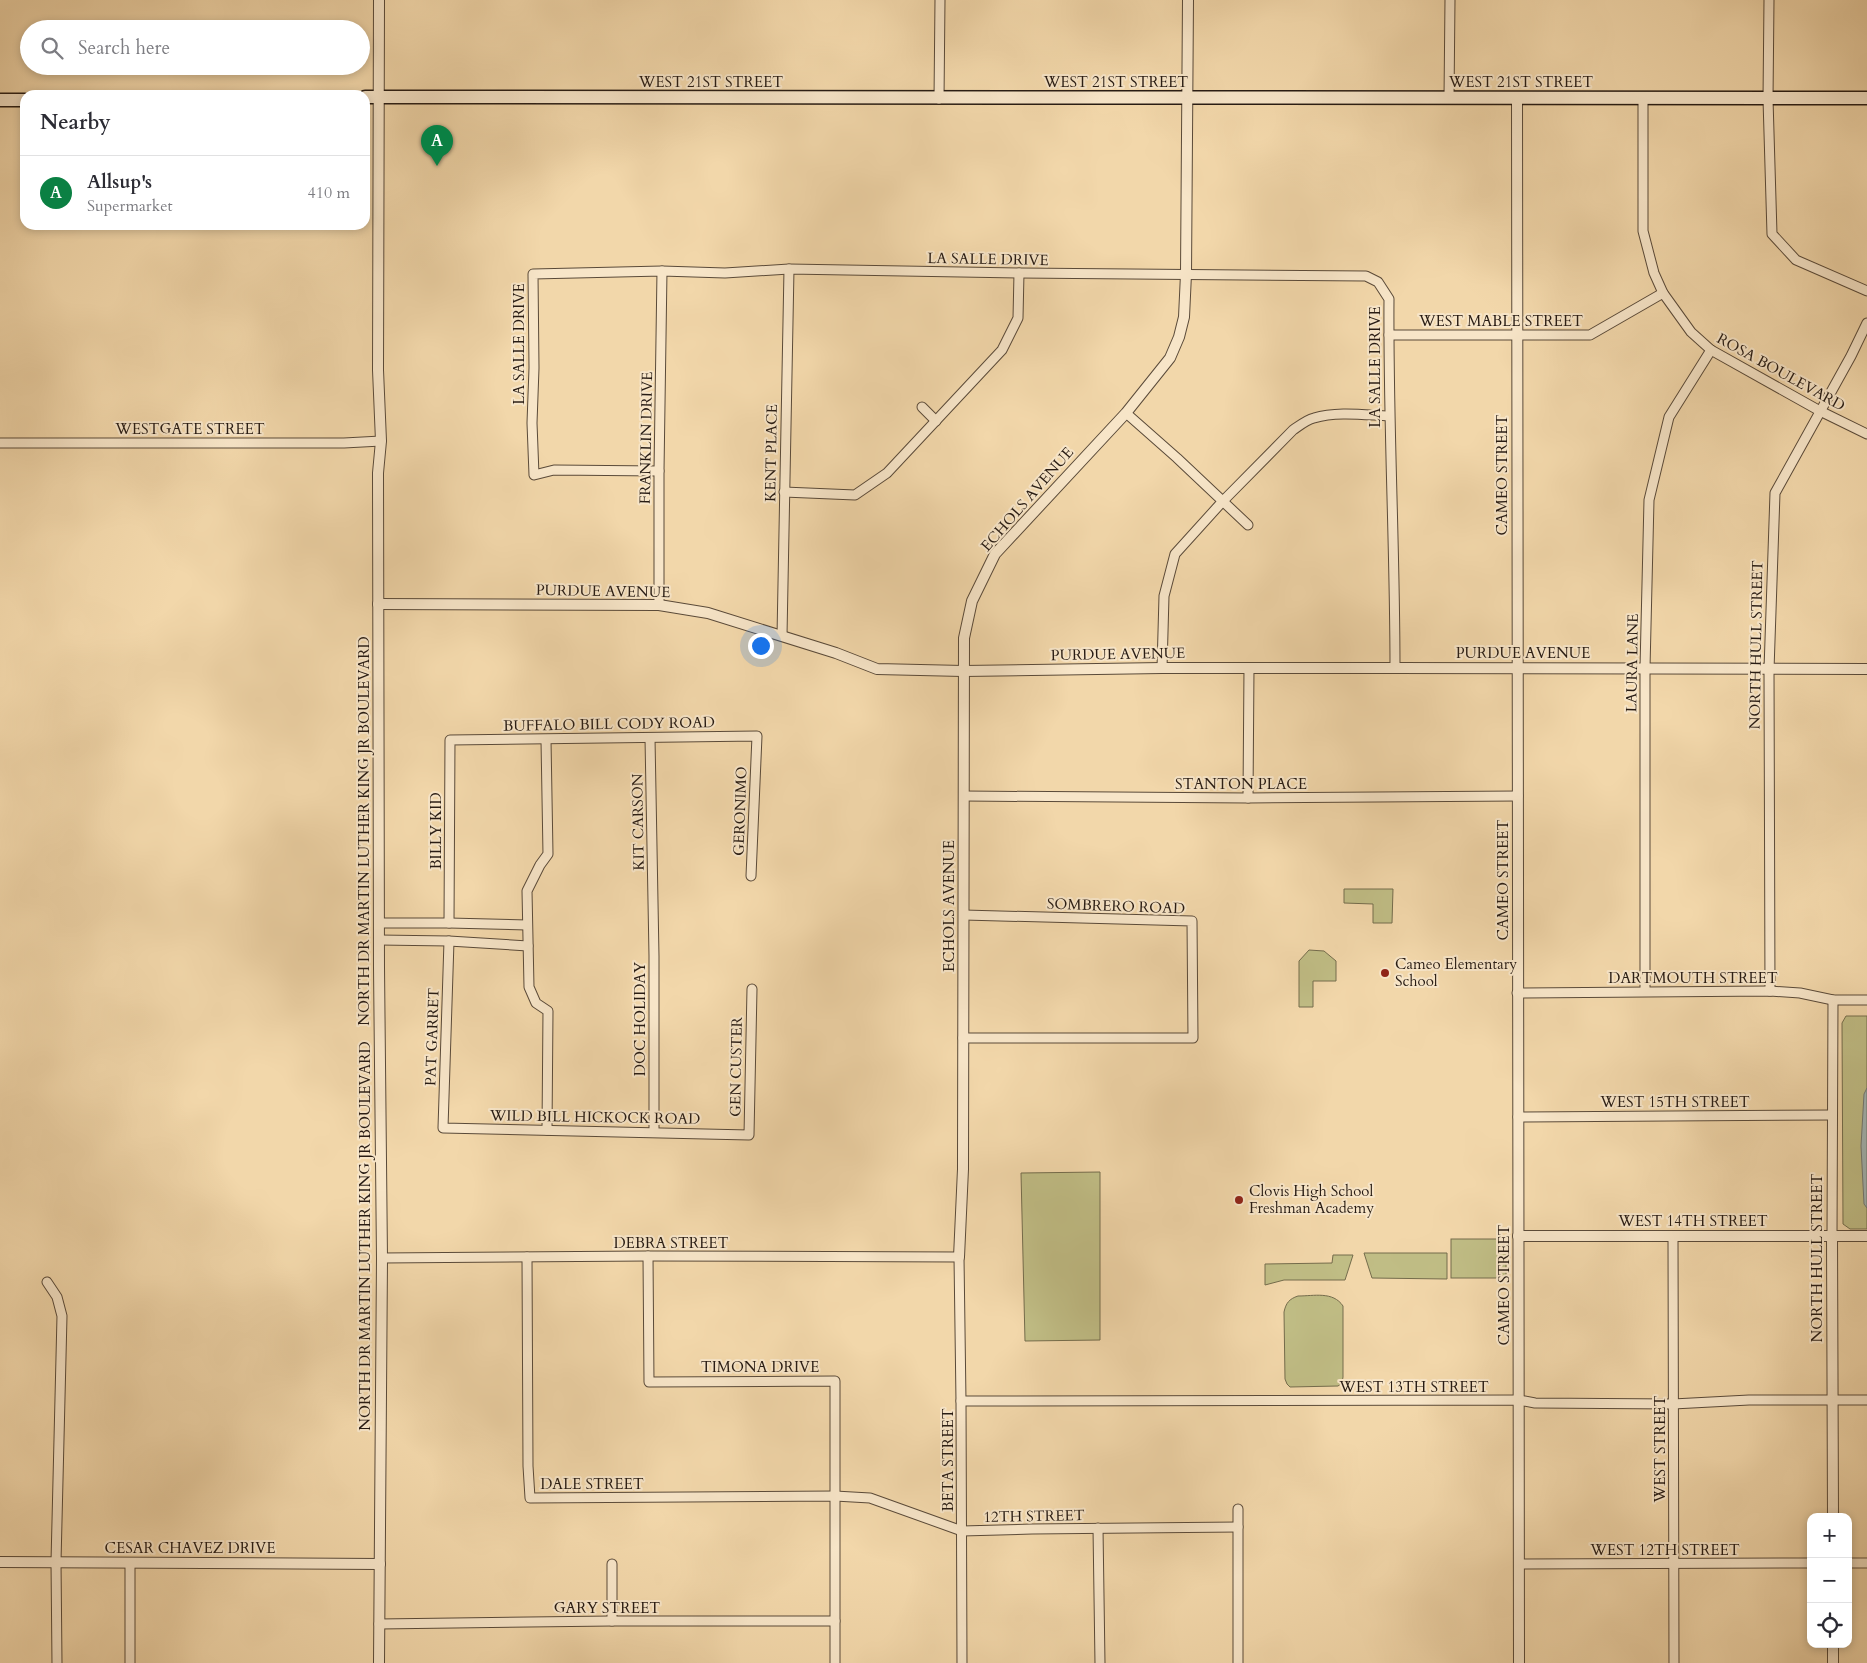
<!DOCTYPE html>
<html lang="en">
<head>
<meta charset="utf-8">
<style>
  :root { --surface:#fff; --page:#f2f2f3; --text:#2b2b33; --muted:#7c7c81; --line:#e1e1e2; --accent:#0b8043 }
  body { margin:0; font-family:Cardo,serif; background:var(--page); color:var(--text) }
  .controls { position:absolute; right:15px; bottom:15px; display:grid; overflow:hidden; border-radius:10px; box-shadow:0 2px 8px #0003 }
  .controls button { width:45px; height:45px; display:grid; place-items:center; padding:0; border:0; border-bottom:1px solid var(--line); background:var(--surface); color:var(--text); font:25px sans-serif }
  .you { position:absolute; left:760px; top:645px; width:18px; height:18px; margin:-12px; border:4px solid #fff; border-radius:50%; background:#1a73e8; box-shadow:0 0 0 8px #1a73e833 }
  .badge { display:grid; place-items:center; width:32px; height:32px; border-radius:50%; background:var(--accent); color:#fff; font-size:16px; font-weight:700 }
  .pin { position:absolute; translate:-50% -41px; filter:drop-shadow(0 1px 2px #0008) }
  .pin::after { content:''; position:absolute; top:26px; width:18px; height:15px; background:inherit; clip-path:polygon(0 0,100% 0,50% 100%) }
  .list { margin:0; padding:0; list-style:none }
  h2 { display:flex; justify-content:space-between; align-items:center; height:65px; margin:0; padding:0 20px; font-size:21px }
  h2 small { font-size:16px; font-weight:400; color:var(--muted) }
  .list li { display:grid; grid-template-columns:32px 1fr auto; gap:15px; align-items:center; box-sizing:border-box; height:75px; padding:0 20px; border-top:1px solid var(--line) }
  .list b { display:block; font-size:19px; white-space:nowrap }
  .list p { margin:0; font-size:16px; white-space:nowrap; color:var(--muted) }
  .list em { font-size:16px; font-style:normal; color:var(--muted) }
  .icon { flex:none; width:28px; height:28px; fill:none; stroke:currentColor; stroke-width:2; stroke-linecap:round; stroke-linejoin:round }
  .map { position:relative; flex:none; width:1867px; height:1663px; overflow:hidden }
  .search { position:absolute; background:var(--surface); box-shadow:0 2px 8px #0003; left:20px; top:20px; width:350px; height:55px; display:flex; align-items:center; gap:12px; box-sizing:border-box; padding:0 18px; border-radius:28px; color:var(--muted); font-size:19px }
  .panel { position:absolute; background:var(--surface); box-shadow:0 2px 8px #0003; left:20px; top:90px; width:350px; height:140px; border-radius:15px }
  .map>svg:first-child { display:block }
</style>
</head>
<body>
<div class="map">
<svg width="1867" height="1663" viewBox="0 0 1867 1663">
  <rect width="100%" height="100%" fill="#f2d7aa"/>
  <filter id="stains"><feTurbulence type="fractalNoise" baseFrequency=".004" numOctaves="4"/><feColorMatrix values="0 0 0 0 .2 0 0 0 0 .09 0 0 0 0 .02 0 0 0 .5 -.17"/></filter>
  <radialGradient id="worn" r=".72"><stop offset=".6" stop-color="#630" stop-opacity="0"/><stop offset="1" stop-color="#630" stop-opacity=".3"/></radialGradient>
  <g fill="#c0bd85" stroke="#746c4c">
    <polygon points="1344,889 1393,889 1392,923 1373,923 1373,904 1344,903"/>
    <polygon points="1309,950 1324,951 1336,961 1336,981 1313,981 1313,1007 1299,1007 1299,961"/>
    <polygon points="1846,1016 1867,1016 1867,1229 1850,1229 1843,1224 1842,1023"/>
    <polygon points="1100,1172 1100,1340 1025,1341 1021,1173"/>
    <rect x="1451" y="1239" width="55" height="39"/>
    <polygon points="1364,1253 1447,1253 1447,1279 1372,1278"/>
    <polygon points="1333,1255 1353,1255 1345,1280 1284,1280 1265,1285 1265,1264 1332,1263"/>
    <path d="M1298,1296c16,0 35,-5 45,10v71l-1,6 -4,3 -48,1 -3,-3 -2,-5 -1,-67c2,-9 5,-13 14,-16z"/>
  </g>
  <polygon fill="#a2b6b6" stroke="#717875" points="1867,1088 1867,1208 1864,1204 1861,1146 1864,1094"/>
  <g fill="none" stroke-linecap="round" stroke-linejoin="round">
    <g stroke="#5a4a39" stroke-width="11">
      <g id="minor">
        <polyline points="1769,0 1768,99 1772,234 1796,260 1867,291"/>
        <polyline points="1449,98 1450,0"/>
        <polyline points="1643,98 1643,231 1654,273 1663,293 1691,332 1711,350 1820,411 1867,434"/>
        <polyline points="939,99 940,0"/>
        <polyline points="1389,335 1590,335 1663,293"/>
        <polyline points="922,407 936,421"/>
        <polyline points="1126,413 1177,458 1248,525"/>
        <polyline points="0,443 344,443 381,441"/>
        <path d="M659,471l-105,-1 -20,5 -2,-52 2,-55 -1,-94 129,-3 63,2 64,-4 230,4 347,3 12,6 11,17c-1,123 6,245 6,369"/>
        <polyline points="784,492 855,495 887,473 1002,350 1018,318 1019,273"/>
        <polyline points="659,605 659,471 662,271"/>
        <polyline points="782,636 789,269"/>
        <path d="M1162,668l2,-72 11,-42 47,-52 71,-72c6,-4 13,-10 21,-12 23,-7 51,-3 75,-2"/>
        <polyline points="650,738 654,956 654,1132"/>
        <polyline points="546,740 548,854 540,865 527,891 529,987 536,1003 548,1011 547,1130"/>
        <polyline points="964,796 1248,798 1518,796"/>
        <polyline points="1248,798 1249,668"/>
        <polyline points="379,923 449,923 527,925"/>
        <polyline points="449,923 450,740 757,736 751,876"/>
        <polyline points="379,940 449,941 528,946"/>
        <polyline points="449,941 443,1128 749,1135 752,989"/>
        <polyline points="1645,991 1645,668 1649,500 1669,417 1711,350"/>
        <polyline points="1770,991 1769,670 1775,493 1851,356 1867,323"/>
        <polyline points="1517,993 1770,991 1800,993 1833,1000 1867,1000"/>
        <polyline points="963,1038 1193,1038 1192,921 964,915"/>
        <polyline points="1518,1117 1832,1115"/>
        <polyline points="1673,1236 1674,1663"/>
        <polyline points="1832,1236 1833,1000"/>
        <polyline points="648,1256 649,1382 835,1381 835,1663"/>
        <polyline points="527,1257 528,1466 530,1498 835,1496 870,1498 962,1531 1032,1529 1238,1527"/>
        <polyline points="382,1258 648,1256 959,1257 961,1401 962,1663"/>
        <polyline points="47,1282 57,1297 62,1316 56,1562 57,1663"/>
        <polyline points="961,1401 1519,1400 1535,1403 1673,1404 1749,1400 1867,1400"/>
        <polyline points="1238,1509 1238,1663"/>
        <polyline points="1098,1528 1100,1663"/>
        <polyline points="1848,1563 1867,1563"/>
        <polyline points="612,1564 612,1621"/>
        <polyline points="1519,1564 1811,1563"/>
        <polyline points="379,1624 612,1621 835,1621"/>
        <polyline points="130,1663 130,1564"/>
      </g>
    </g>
    <g stroke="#5a4a39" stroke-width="12">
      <g id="tertiary">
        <polyline points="1517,98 1519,1663"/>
        <polyline points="378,604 659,605 708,613 836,653 877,669 963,671 1162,668 1395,668 1867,669"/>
        <polyline points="1518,1236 1867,1236"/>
        <polyline points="1832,1236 1833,1517"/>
        <polyline points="959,1257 963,1169 964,638 972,601 995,554 1126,413 1170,358 1179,337 1184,317 1186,274 1188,0"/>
        <polyline points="0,1562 380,1564"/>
        <polyline points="1833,1644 1833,1663"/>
        <polyline points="379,1663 382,1258 379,967 378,473 381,441 378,370 379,0"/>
      </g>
    </g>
    <g stroke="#271b13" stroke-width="15">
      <g id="secondary">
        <polyline points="365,97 1867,98"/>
        <polyline points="0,100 25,100"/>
      </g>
    </g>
    <use href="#minor" stroke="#f7e5c8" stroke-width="9"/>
    <use href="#tertiary" stroke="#f7e5c8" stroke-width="10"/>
    <use href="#secondary" stroke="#f7e5c8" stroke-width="12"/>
  </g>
  <g fill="#8f2418" stroke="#f7e5c8" stroke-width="2">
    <circle cx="1385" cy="973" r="5"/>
    <circle cx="1239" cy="1200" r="5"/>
  </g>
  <g text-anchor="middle" stroke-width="4" stroke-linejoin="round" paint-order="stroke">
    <g font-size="15" fill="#271b13" stroke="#f7e5c8">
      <text x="711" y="87">WEST 21ST STREET</text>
      <text x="1116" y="87">WEST 21ST STREET</text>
      <text x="1521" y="87">WEST 21ST STREET</text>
      <text transform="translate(988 259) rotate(1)" y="5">LA SALLE DRIVE</text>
      <text x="1501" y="326">WEST MABLE STREET</text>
      <text transform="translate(519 344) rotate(-90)" y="5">LA SALLE DRIVE</text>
      <text transform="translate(1375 367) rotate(-90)" y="5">LA SALLE DRIVE</text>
      <text transform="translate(1781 372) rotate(29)" y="5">ROSA BOULEVARD</text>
      <text x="190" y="434">WESTGATE STREET</text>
      <text transform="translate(646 438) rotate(-89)" y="5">FRANKLIN DRIVE</text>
      <text transform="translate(771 453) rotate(-89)" y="5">KENT PLACE</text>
      <text transform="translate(1502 475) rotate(-90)" y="5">CAMEO STREET</text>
      <text transform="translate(1027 499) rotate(-49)" y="5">ECHOLS AVENUE</text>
      <text transform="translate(603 591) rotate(1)" y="5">PURDUE AVENUE</text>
      <text transform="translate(1756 645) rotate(-89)" y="5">NORTH HULL STREET</text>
      <text x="1523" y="658">PURDUE AVENUE</text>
      <text transform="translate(1118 654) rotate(-1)" y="5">PURDUE AVENUE</text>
      <text transform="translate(1632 663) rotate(-89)" y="5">LAURA LANE</text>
      <text transform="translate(609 724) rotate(-1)" y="5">BUFFALO BILL CODY ROAD</text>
      <text x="1241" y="789">STANTON PLACE</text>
      <text transform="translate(740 811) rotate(-88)" y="5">GERONIMO</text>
      <text transform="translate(638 822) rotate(-91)" y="5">KIT CARSON</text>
      <text transform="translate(364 831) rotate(-90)" y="5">NORTH DR MARTIN LUTHER KING JR BOULEVARD</text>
      <text transform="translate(436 831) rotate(-90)" y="5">BILLY KID</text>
      <text transform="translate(1503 880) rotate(-90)" y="5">CAMEO STREET</text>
      <text transform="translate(949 906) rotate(-90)" y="5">ECHOLS AVENUE</text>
      <text transform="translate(1116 906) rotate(2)" y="5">SOMBRERO ROAD</text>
      <text x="1693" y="983">DARTMOUTH STREET</text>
      <text transform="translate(640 1019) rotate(-90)" y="5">DOC HOLIDAY</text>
      <text transform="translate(432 1037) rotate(-88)" y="5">PAT GARRET</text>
      <text transform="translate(736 1067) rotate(-89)" y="5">GEN CUSTER</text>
      <text x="1675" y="1107">WEST 15TH STREET</text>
      <text transform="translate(595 1117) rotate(1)" y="5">WILD BILL HICKOCK ROAD</text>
      <text x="1693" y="1226">WEST 14TH STREET</text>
      <text transform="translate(365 1236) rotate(-90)" y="5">NORTH DR MARTIN LUTHER KING JR BOULEVARD</text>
      <text x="671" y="1248">DEBRA STREET</text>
      <text transform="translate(1817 1258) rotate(-90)" y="5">NORTH HULL STREET</text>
      <text transform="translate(1504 1285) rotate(-90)" y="5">CAMEO STREET</text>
      <text x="760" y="1372">TIMONA DRIVE</text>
      <text x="1414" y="1392">WEST 13TH STREET</text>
      <text transform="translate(1660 1449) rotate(-90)" y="5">WEST STREET</text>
      <text transform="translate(948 1460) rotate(-90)" y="5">BETA STREET</text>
      <text x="592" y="1489">DALE STREET</text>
      <text transform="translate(1034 1516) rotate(-1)" y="5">12TH STREET</text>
      <text x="190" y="1553">CESAR CHAVEZ DRIVE</text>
      <text x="1665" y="1555">WEST 12TH STREET</text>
      <text x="607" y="1613">GARY STREET</text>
    </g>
    <g font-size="15" fill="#271b13" stroke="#f7e5c8" text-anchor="start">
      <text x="1395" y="969">Cameo Elementary<tspan x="1395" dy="17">School</tspan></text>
      <text x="1249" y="1196">Clovis High School<tspan x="1249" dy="17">Freshman Academy</tspan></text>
    </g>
  </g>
  <rect width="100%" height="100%" filter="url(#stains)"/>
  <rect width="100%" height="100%" fill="url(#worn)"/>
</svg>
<div class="controls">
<button>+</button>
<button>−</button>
<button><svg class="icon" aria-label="locate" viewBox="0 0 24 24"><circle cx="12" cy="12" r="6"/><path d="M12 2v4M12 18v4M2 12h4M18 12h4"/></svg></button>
</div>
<div class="you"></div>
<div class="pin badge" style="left:437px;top:166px">A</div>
<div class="search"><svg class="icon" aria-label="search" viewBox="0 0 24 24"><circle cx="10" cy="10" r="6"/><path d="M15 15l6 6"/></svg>Search here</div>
<section class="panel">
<h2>Nearby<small></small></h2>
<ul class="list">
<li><span class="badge">A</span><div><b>Allsup's</b><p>Supermarket</p></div><em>410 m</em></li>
</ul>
</section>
</div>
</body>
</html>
